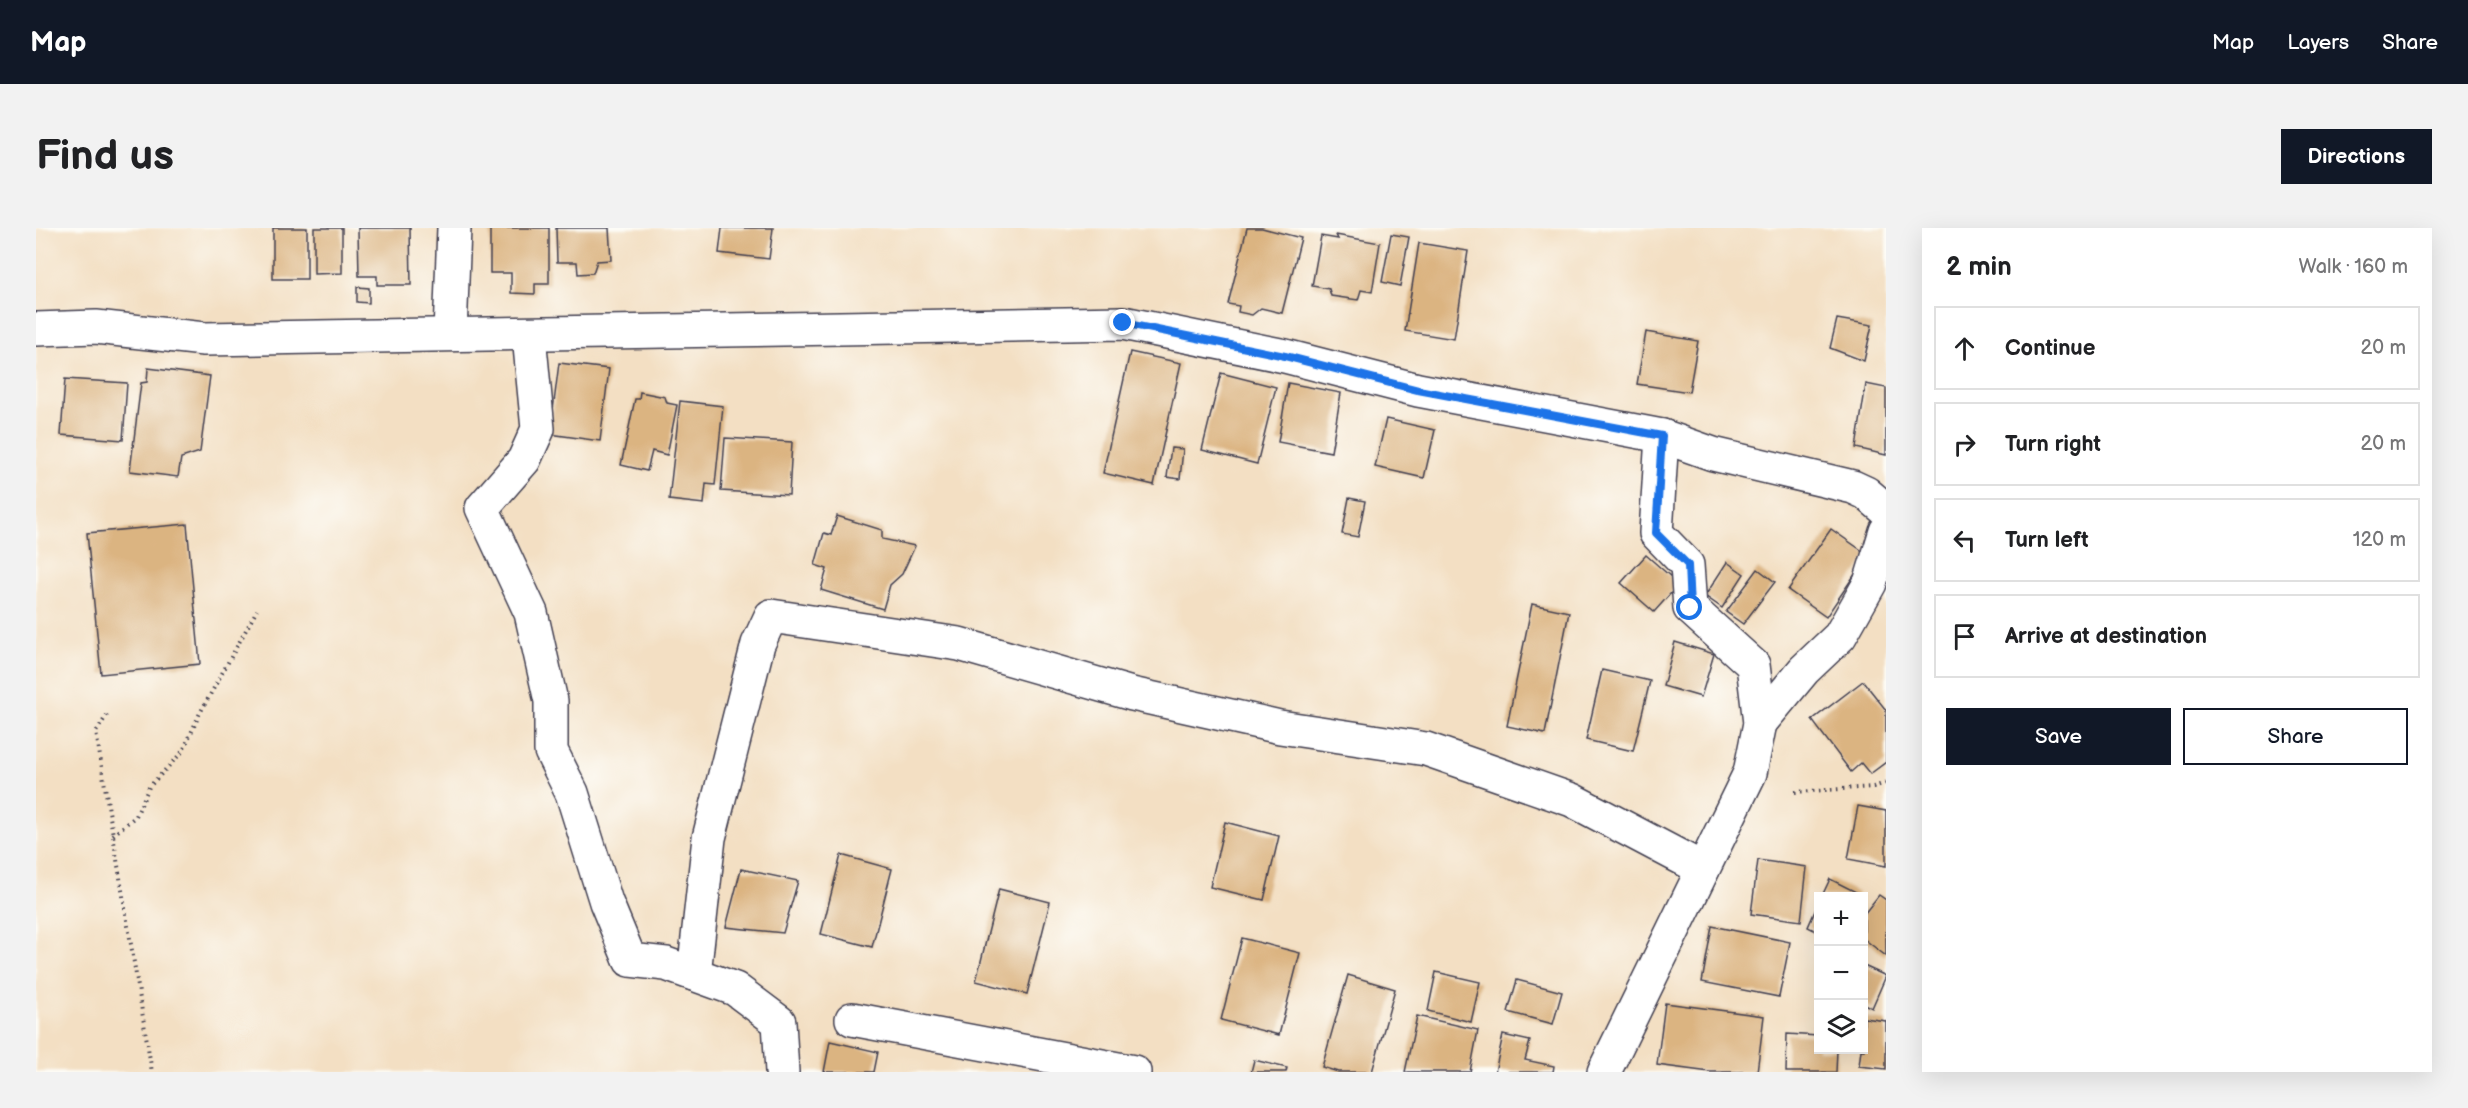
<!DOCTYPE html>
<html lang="en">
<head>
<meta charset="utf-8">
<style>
  :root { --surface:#fff; --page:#f2f2f2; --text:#202124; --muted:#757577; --line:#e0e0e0; --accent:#111827 }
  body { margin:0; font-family:"Balsamiq Sans",sans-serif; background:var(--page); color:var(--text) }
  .controls { position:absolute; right:18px; bottom:18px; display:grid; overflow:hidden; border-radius:0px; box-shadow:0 6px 24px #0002 }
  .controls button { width:54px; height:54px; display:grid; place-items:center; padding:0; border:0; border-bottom:2px solid var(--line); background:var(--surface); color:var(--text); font:30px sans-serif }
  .stop { position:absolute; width:18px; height:18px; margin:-14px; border:4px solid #1a73e8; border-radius:50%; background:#fff }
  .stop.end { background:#1a73e8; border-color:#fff; box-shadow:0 2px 6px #0008 }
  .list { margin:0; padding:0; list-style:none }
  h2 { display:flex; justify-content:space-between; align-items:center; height:78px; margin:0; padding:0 24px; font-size:26px }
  h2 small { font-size:20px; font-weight:400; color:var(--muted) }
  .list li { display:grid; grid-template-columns:39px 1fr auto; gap:18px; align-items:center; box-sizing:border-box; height:84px; margin:0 12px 12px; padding:0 12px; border:2px solid var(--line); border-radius:0px }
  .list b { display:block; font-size:22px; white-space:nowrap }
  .list em { font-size:20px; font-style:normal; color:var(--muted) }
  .actions { display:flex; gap:12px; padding:18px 24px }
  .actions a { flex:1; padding:14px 0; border:2px solid var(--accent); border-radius:0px; text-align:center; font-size:21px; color:var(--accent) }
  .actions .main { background:var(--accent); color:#fff }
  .icon { flex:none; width:33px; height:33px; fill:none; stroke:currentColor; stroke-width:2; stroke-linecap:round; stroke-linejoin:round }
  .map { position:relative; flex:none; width:1850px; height:844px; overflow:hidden; border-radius:0px }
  header { display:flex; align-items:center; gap:36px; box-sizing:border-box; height:84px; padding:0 30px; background:var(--accent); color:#fff }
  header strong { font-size:28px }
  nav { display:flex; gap:33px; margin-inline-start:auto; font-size:21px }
  .intro { display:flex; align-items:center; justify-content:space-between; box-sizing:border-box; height:144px; padding:0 36px }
  h1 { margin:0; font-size:42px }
  .button { padding:15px 27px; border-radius:0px; background:var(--accent); color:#fff; font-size:21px; font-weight:700 }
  main { display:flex; gap:36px; padding:0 36px }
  aside { flex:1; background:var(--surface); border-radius:0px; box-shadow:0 6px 24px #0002 }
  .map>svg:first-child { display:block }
</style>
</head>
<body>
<header>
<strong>Map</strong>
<nav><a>Map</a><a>Layers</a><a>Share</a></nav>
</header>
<div class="intro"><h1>Find us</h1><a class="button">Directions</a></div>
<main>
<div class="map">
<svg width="1850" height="844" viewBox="0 0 1850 844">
  <rect width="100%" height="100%" fill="#fdfcf7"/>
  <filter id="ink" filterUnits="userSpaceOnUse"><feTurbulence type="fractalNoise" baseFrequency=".0167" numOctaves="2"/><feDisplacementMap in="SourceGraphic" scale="12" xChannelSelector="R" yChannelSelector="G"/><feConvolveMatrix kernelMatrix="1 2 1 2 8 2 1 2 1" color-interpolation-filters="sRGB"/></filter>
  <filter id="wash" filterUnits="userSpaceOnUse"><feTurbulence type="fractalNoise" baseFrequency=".008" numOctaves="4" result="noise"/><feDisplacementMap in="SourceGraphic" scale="24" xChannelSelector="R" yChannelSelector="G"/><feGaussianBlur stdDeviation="1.35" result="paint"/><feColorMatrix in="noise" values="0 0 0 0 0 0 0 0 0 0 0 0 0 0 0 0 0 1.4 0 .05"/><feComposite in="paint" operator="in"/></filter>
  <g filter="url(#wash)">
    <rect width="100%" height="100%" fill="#f3dfc3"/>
    <g id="blocks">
      <g fill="#dbb481">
        <rect x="237" y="0" width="34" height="51"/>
        <polygon points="278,0 306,0 306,45 278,46"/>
        <polygon points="322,0 374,0 375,57 341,57 341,48 323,48"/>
        <polygon points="454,0 513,0 513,56 499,56 499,66 475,65 475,45 454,45"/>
        <polygon points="520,0 573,0 575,32 561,33 557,45 542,46 541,34 521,34"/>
        <polygon points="686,0 737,0 733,31 683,25"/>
        <polygon points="1211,0 1226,0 1265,10 1246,85 1225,80 1216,87 1202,84 1203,78 1192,76"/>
        <polygon points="1355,6 1373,9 1364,58 1346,54"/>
        <polygon points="1300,7 1344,15 1336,64 1325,62 1322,72 1295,68 1293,61 1276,58 1285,8 1302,11"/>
        <polygon points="1383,15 1432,23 1418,111 1369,103"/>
        <polygon points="321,59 333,60 333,75 321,74"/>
        <polygon points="1801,91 1836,97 1828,133 1794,120"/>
        <polygon points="1610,104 1662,113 1653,164 1601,156"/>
        <polygon points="1094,124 1145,135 1118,257 1067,245"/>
        <polygon points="523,135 573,141 564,213 514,206"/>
        <polygon points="112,140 174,148 164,224 145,230 142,249 94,243 105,155 111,154"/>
        <polygon points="1185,145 1240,159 1221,236 1166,222"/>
        <polygon points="29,151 91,155 87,212 25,207"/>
        <polygon points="1252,155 1305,165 1295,224 1242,214"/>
        <polygon points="1830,156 1850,160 1850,227 1820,220"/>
        <polygon points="604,164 629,169 631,175 641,177 631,227 616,223 611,243 585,237 599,171 603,171"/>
        <polygon points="644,173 687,178 679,257 670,256 668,276 633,272"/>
        <polygon points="1350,191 1399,202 1388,250 1339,239"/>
        <polygon points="689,210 756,214 753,267 685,263"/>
        <polygon points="1135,220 1147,221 1144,251 1131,249"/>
        <polygon points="1313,270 1329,273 1322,309 1306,306"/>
        <polygon points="801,288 846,302 846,311 879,318 866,346 854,357 847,381 785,362 791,341 779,337 788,305 795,307"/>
        <polygon points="151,296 164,436 65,446 51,305"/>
        <polygon points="1795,301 1832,327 1790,389 1752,362"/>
        <polygon points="1610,327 1643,356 1618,384 1585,355"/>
        <polygon points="1691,334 1708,346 1686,380 1669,368"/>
        <polygon points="1722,341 1739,354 1707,396 1690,384"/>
        <polygon points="1496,376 1533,384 1509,506 1471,498"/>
        <polygon points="1639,414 1678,426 1665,469 1627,458"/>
        <polygon points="1566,442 1614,453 1597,523 1550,512"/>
        <polygon points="1827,453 1850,482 1850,534 1834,546 1825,535 1815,544 1776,492"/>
        <polygon points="1822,578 1850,583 1850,638 1812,631"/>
        <polygon points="1189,594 1243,608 1228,672 1174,659"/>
        <polygon points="805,627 856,641 836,719 785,706"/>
        <polygon points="1722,632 1771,639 1765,693 1715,686"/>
        <polygon points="705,641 762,653 747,705 690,699"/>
        <polygon points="1794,651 1822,665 1820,668 1786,668"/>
        <polygon points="963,661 1014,674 991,766 940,753"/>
        <polygon points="1843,667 1850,672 1850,728 1828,711 1828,686"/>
        <polygon points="1782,676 1782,704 1772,699"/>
        <polygon points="1676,698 1754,714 1743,769 1666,754"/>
        <polygon points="1206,710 1264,725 1243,807 1185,792"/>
        <polygon points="1828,738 1850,748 1836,780 1828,776"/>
        <polygon points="1400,744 1444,754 1435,794 1392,783"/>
        <polygon points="1312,747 1359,761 1336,844 1302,844 1286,839"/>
        <polygon points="1481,752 1526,764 1517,796 1472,784"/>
        <polygon points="1629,775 1728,788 1721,844 1674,844 1621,837"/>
        <polygon points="1381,788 1442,802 1434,844 1369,844"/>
        <polygon points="1828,790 1850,793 1850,841 1823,838 1825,822 1828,822"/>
        <polygon points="1751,806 1782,808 1782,822 1801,822 1800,844 1750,844"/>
        <polygon points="1467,807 1494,813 1489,832 1518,838 1517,844 1459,844"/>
        <polygon points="794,813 842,824 838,844 788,844"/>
        <polygon points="1218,832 1251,840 1250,844 1215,844"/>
      </g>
    </g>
  </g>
  <g filter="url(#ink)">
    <use href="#blocks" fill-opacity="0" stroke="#413e4f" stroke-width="1.5"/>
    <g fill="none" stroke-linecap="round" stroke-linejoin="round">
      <g stroke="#413e4f" stroke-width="36">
        <g id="minor">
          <polyline points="0,101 60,99 168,111 1087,95 1249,128 1382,162 1626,208 1677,226 1817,259 1830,265 1850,282"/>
          <polyline points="414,106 418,0"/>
          <polyline points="494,118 502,201 488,232 446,280 495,385 515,473 515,523 536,565 570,674 594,732 630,736 699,761 743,794 746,844"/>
          <polyline points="1724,495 1768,442 1804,408 1834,355 1850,303"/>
          <polyline points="658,746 673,610 722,416 735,388 923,416 1096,466 1244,499 1390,521 1536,572 1667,641"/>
          <polyline points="816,791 1098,844"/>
          <polyline points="1568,844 1714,545 1724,495 1717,437 1654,380 1651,337 1620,305 1626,208"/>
        </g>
      </g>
      <g stroke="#413e4f" stroke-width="4" stroke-dasharray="1.5 4.5" stroke-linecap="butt">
        <polyline points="71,487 60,504 116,844"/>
        <polyline points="1759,564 1837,559 1850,555"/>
        <polyline points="77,607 100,588 113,559 147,523 164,485 221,382"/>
      </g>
      <use href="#minor" stroke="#fff" stroke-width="33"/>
    </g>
  </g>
  <g fill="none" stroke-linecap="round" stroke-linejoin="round" filter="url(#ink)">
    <polyline stroke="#1a73e8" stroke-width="8" points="1087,95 1249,128 1382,162 1626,208 1620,305 1652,337 1654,380"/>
  </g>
</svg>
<div class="controls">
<button>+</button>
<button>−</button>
<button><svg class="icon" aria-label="layers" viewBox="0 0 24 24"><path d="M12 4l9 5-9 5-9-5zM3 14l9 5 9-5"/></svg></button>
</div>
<div class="stop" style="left:1654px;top:380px"></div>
<div class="stop end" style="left:1087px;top:95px"></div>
</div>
<aside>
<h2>2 min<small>Walk · 160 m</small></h2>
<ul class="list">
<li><svg class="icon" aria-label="ahead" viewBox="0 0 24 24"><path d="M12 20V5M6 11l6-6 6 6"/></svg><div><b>Continue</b></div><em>20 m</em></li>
<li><svg class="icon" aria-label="right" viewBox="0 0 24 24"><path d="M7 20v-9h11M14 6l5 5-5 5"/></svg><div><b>Turn right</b></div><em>20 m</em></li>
<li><svg class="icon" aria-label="left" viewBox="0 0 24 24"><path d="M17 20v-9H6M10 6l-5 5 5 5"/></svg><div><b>Turn left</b></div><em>120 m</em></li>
<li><svg class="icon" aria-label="arrive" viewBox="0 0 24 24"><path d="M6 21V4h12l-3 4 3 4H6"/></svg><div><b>Arrive at destination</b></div></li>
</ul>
<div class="actions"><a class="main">Save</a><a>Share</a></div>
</aside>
</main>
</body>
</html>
